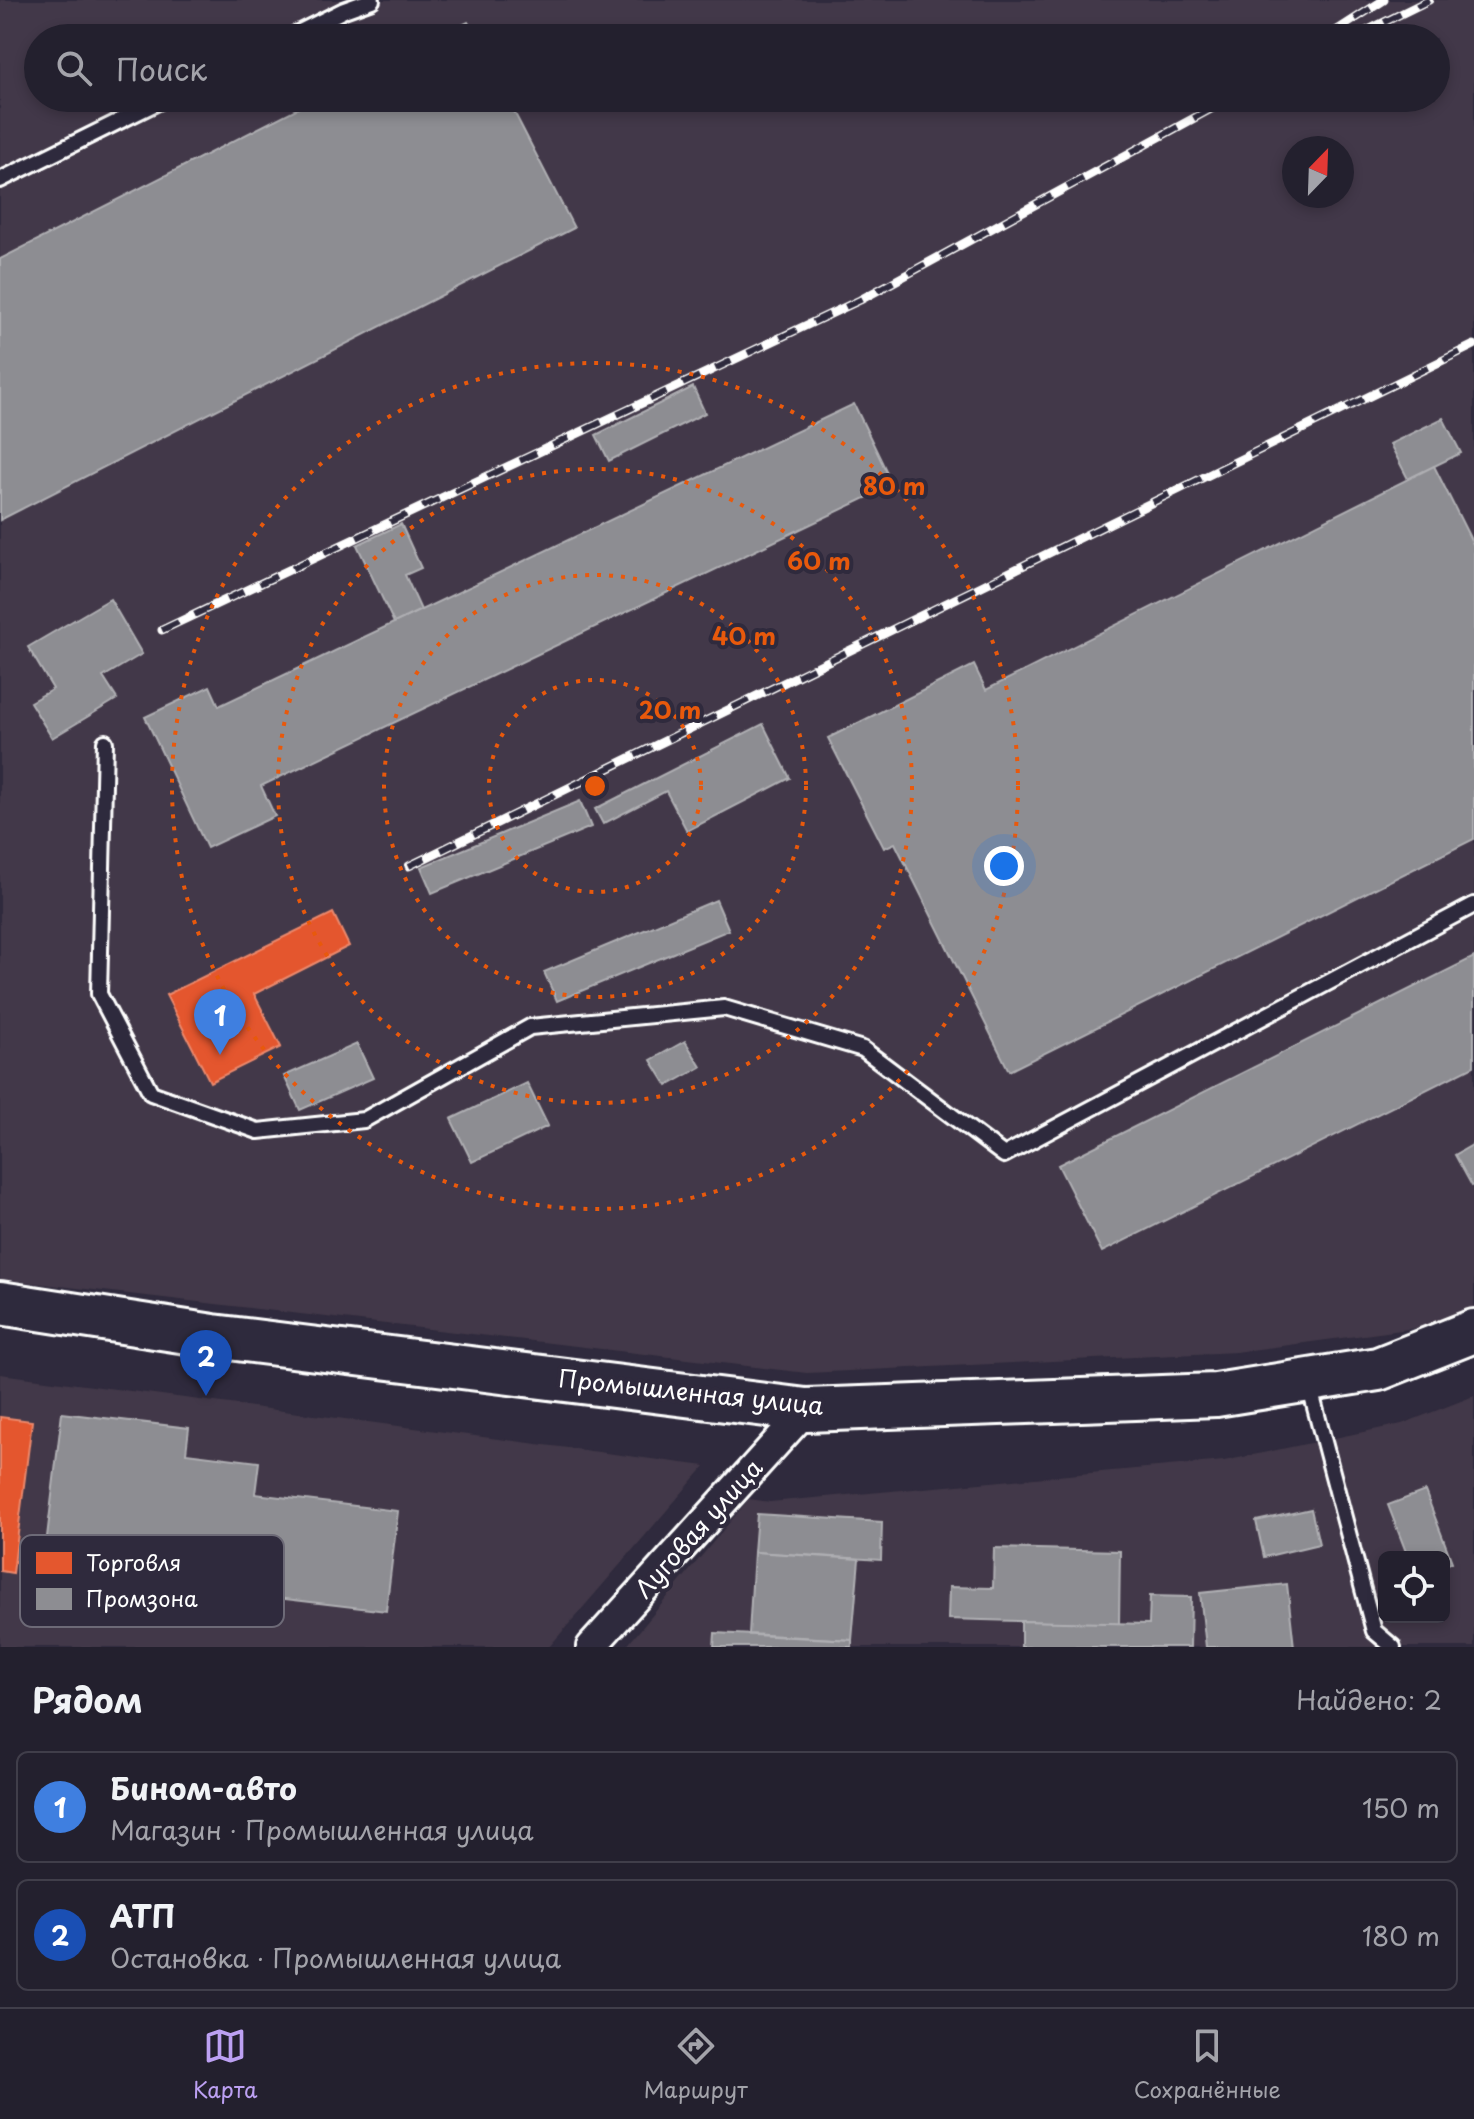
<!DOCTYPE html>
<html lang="ru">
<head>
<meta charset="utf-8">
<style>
  :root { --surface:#23202e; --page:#2b2836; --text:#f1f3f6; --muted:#a3a3aa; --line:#403e4a; --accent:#bca0f2 }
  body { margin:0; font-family:"Playpen Sans",sans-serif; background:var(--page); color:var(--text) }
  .controls { position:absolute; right:24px; bottom:24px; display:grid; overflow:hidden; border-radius:12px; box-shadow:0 4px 12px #0003 }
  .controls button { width:72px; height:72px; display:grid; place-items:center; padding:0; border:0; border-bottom:2px solid var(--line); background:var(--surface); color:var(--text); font:40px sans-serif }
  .compass { position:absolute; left:1282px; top:136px; width:72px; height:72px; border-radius:50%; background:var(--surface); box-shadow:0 4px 12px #0003; rotate:23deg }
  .you { position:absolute; left:1004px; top:866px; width:28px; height:28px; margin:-20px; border:6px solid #fff; border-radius:50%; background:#1a73e8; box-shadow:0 0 0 12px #1a73e833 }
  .badge { display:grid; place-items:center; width:52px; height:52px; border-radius:50%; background:var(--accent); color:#fff; font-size:26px; font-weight:700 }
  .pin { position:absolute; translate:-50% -66px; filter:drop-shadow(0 2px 4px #0008) }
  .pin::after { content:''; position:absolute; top:42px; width:28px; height:24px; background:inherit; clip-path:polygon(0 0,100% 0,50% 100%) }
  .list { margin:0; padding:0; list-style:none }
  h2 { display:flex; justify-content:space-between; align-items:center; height:104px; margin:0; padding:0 32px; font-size:34px }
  h2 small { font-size:26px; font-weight:400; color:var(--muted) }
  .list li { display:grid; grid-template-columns:52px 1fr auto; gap:24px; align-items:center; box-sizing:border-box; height:112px; margin:0 16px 16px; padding:0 16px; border:2px solid var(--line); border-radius:12px }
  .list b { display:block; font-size:30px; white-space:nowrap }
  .list p { margin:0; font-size:26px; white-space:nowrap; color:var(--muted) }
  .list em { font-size:26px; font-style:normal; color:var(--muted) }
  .icon { flex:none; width:44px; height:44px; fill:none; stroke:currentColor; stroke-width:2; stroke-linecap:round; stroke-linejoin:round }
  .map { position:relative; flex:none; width:1474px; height:1647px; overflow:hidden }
  .search { position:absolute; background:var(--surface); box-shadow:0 4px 12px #0003; left:24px; right:24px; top:24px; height:88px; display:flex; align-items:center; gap:20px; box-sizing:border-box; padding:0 28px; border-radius:44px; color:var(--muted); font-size:30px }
  .sheet { height:360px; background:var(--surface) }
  nav { display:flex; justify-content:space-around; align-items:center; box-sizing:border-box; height:112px; border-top:2px solid var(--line); background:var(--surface); font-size:22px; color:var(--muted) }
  nav a { display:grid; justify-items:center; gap:4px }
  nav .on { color:var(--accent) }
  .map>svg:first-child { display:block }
</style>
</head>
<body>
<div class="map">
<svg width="1474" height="1647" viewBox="0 0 1474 1647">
  <rect width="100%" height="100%" fill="#2f2a3d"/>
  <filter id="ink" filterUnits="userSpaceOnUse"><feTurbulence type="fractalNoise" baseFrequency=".0125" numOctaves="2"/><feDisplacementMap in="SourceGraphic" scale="16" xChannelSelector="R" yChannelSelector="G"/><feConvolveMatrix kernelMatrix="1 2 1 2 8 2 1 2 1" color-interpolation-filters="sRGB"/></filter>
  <g filter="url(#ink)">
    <g fill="#433948" fill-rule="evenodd">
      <path d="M0,0h1474v1307l-58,21 -180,24 -429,21 -807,-94zM38,38h1398v60h-1398zM1294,148h48v48h-48z"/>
      <polygon points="0,1374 705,1466 549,1647 0,1647"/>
      <path d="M1474,1396v251h-848l123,-148 21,3 454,-41 178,-37zM1384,1557h60v60h-60z"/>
    </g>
    <g fill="#e4572e" stroke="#ec896d" stroke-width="2">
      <polygon points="333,913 349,946 254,994 281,1047 210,1082 166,995"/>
      <polygon points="0,1417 32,1421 13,1573 0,1571"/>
    </g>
    <g fill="#8d8d92" stroke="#afafb3" stroke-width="2">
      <polygon points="468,22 477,38 436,38"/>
      <polygon points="318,98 507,98 574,228 0,520 0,259"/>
      <polygon points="693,387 705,413 609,461 596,435"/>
      <polygon points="854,404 893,485 261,786 275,816 207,848 145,717 210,686 219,706"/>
      <polygon points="1443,418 1461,453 1408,479 1390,444"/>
      <polygon points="1434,466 1474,546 1474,839 1009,1071 895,843 884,848 828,738 974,665 986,690"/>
      <polygon points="401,524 421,568 405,575 421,610 394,623 357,545"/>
      <polygon points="110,599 142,654 103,677 117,699 52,738 30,702 53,689 28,647"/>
      <polygon points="763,724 790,778 687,831 666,791 603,824 595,809"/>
      <polygon points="580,801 591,827 432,893 421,867"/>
      <polygon points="716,900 729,930 557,1001 544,972"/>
      <polygon points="1474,957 1474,1066 1102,1252 1058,1165"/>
      <polygon points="685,1041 701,1067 667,1086 651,1060"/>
      <polygon points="357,1044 373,1078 300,1110 284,1076"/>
      <polygon points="527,1083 548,1126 472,1162 451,1119"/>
      <polygon points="1474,1144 1474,1185 1472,1186 1455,1155"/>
      <polygon points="62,1413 189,1428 186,1453 259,1462 255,1494 398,1511 386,1611 43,1570"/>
      <polygon points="1425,1491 1452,1562 1444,1566 1444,1557 1408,1557 1388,1505"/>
      <polygon points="1311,1509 1319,1544 1264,1557 1256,1521"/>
      <polygon points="757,1514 882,1522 881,1560 754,1552"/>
      <polygon points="994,1548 1120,1551 1119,1624 948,1619 949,1587 993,1588"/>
      <polygon points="754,1552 859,1559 852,1640 749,1634"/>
      <polygon points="1287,1584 1294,1647 1206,1647 1200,1593"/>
      <polygon points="1150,1596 1191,1597 1190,1647 1021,1647 1021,1621 1149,1624"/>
      <polygon points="715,1633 852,1640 852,1647 714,1647"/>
    </g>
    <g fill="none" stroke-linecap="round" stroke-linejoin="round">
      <g stroke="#fff" stroke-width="20">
        <g id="lane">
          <polyline points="288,38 344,10 372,0"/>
          <polyline points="0,180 166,98"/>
          <polyline points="105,742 99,994 151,1093 258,1131 364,1120 530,1027 724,1008 863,1049 1004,1155 1474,905"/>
          <polyline points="1309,1385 1374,1631 1393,1647"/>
        </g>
      </g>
      <g stroke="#fff" stroke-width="34">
        <polyline id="street" points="591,1647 806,1410"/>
      </g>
      <g stroke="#fff" stroke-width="48">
        <polyline id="secondary" points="0,1303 213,1336 806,1410 1216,1395 1378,1369 1474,1331"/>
      </g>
      <use href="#lane" stroke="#2f2a3d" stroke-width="14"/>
      <use href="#street" stroke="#2f2a3d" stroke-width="28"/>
      <use href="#secondary" stroke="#2f2a3d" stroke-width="42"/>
      <g stroke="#fff" stroke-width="9">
        <g id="rail">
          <polyline points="1325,38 1384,0"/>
          <polyline points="1352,38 1429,0"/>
          <polyline points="162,630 860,300 1231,98"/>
          <polyline points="409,866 1474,345"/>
        </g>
      </g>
      <use href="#rail" stroke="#2f2a3d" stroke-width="6" stroke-dasharray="18" stroke-linecap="butt"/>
    </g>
  </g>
  <g fill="none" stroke="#e8590c" stroke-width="4" stroke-dasharray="4 8">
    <circle cx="595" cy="786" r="106"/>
    <circle cx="595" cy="786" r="211"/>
    <circle cx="595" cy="786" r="317"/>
    <circle cx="595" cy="786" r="423"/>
  </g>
  <g text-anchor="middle" stroke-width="8" stroke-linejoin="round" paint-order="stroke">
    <g font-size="24" fill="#fff" stroke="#2f2a3d">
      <text transform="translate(691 1393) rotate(6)" y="8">Промышленная улица</text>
      <text transform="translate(699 1529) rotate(-48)" y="8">Луговая улица</text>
    </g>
  </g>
  <rect x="20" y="1535" width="264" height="92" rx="12" fill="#2f2a3d" stroke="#6d6a77" stroke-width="2"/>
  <rect x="36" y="1552" width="36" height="22" fill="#e4572e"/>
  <rect x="36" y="1588" width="36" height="22" fill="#8d8d92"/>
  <g font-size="22" fill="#fff">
    <text x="86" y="1571">Торговля</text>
    <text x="86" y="1607">Промзона</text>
  </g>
  <circle cx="595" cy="786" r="12" fill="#e8590c" stroke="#2f2a3d" stroke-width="4"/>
  <g font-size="24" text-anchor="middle" font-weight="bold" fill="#e8590c" stroke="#2f2a3d" stroke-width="8" stroke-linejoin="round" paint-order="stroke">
    <text x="894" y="495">80 m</text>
    <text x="819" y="570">60 m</text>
    <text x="744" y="645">40 m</text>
    <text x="670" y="719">20 m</text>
  </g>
</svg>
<div class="controls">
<button><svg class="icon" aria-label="locate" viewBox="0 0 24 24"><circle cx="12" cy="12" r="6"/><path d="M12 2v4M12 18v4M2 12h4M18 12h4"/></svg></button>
</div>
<svg class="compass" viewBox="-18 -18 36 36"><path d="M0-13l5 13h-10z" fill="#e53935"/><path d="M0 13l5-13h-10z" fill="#a3a3aa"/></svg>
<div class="you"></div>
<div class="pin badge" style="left:220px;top:1055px;background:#3f7fe0">1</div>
<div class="pin badge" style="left:206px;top:1396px;background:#1a4fb4">2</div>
<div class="search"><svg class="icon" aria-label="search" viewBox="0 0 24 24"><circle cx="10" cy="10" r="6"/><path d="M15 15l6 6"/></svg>Поиск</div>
</div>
<section class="sheet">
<h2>Рядом<small>Найдено: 2</small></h2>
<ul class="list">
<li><span class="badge" style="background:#3f7fe0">1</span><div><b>Бином-авто</b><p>Магазин · Промышленная улица</p></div><em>150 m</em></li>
<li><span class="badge" style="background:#1a4fb4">2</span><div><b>АТП</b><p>Остановка · Промышленная улица</p></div><em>180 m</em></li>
</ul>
</section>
<nav>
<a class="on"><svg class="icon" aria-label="map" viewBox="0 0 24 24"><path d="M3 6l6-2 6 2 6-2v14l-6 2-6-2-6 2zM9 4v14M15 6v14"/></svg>Карта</a>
<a><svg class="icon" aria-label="directions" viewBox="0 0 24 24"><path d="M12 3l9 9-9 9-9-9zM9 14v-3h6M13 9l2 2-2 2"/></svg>Маршрут</a>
<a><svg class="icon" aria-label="saved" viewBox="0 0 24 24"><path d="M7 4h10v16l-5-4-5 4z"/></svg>Сохранённые</a>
</nav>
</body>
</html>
